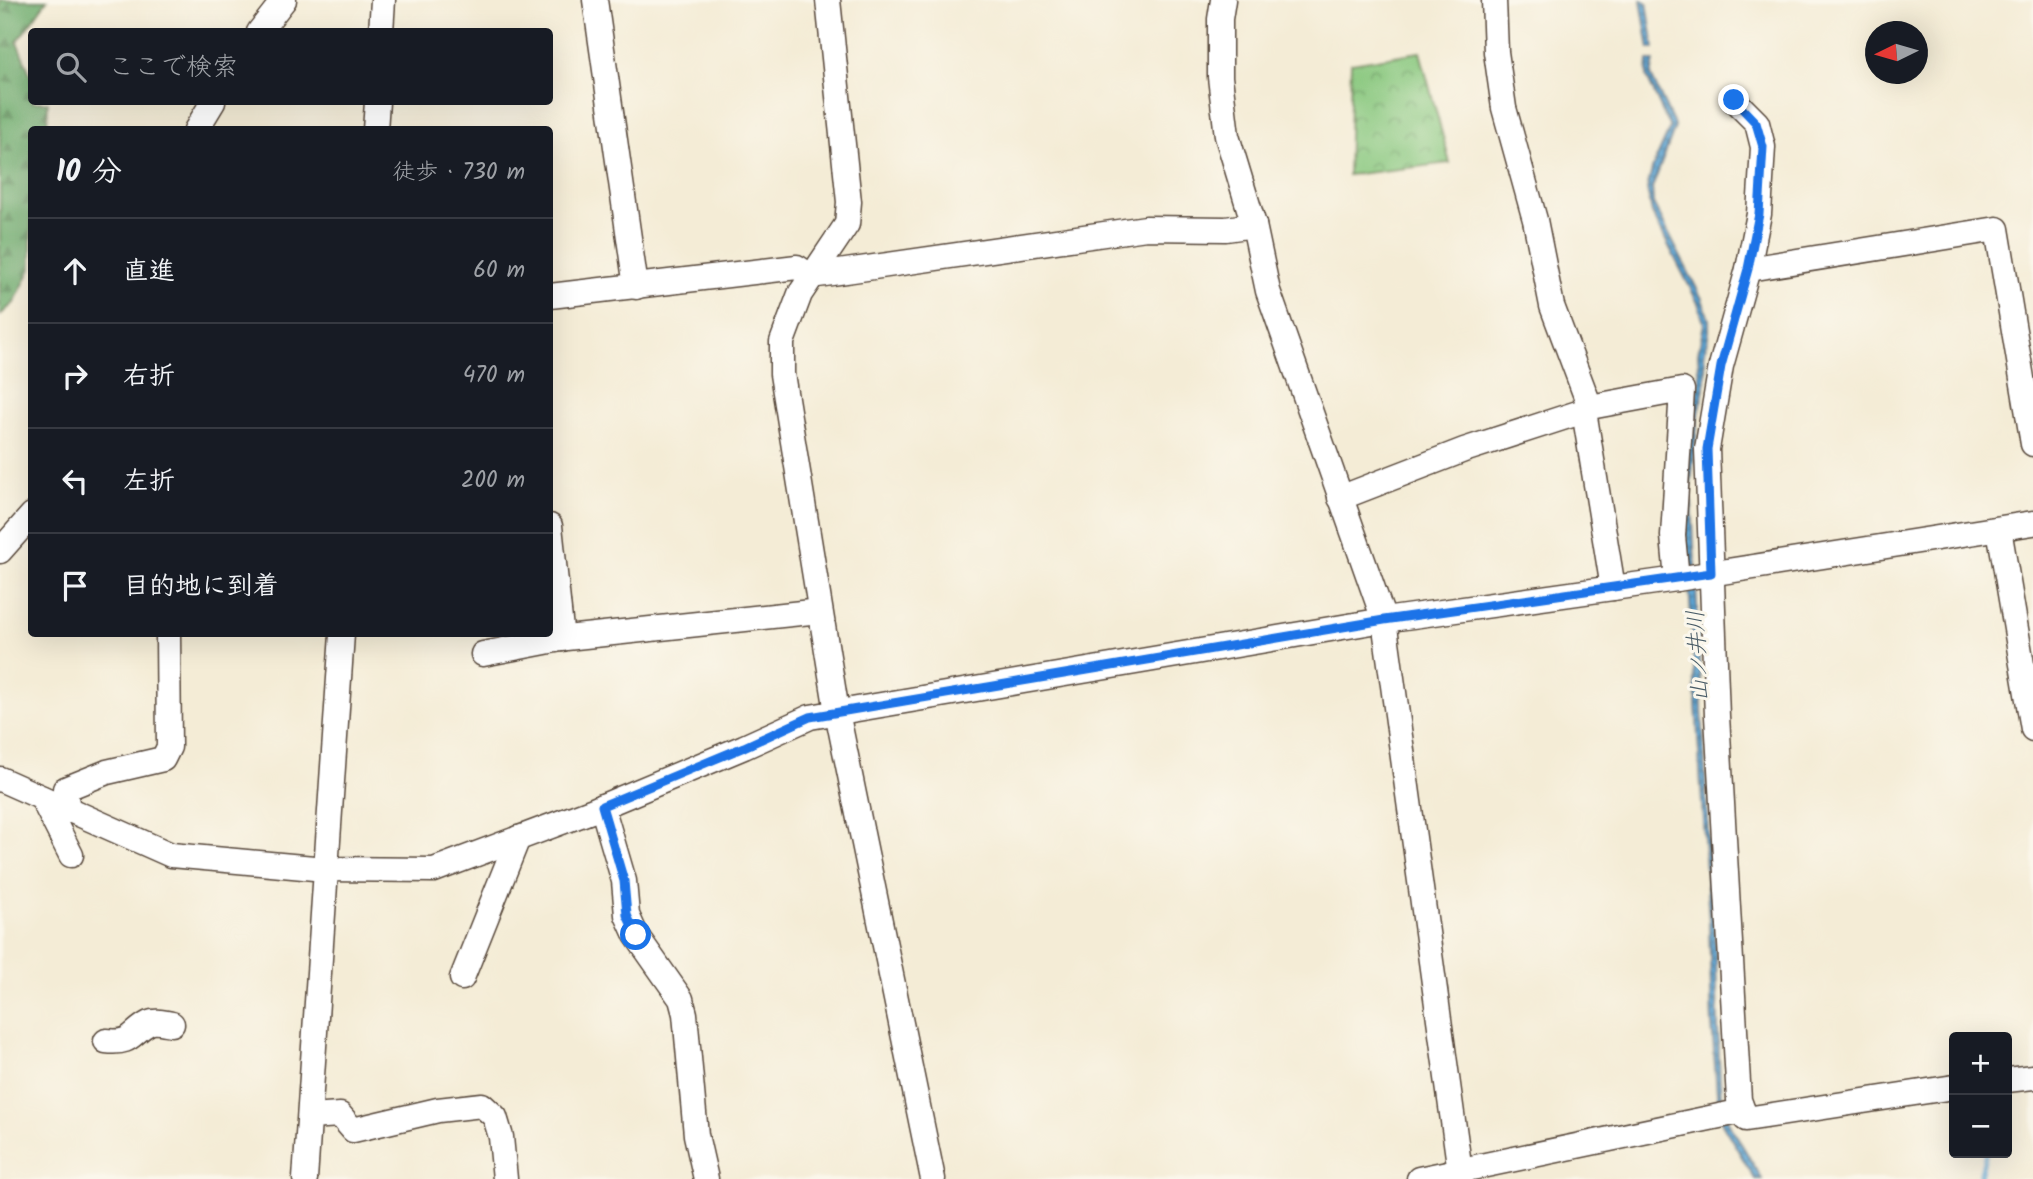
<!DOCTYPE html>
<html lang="ja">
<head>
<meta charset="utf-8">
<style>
  :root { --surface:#171b24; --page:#20242c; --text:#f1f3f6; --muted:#9ea1a6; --line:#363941 }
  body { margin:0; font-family:Kalam,"Klee One",sans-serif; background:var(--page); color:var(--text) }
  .controls { position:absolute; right:21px; bottom:21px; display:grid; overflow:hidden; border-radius:7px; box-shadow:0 7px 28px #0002 }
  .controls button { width:63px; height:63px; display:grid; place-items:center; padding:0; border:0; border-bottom:2px solid var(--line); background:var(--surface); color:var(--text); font:35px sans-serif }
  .compass { position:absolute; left:1865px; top:21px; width:63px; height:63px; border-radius:50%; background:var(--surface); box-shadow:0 7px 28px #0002; rotate:265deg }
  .stop { position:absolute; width:21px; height:21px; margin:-16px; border:5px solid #1a73e8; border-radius:50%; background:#fff }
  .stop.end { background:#1a73e8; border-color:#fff; box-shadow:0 2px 7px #0008 }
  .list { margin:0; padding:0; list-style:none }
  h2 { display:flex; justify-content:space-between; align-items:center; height:91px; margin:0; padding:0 28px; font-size:30px }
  h2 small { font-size:23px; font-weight:400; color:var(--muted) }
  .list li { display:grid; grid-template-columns:46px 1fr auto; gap:21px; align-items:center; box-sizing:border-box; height:105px; padding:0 28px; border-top:2px solid var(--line) }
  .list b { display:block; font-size:26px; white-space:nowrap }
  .list em { font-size:23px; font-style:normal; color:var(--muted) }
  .icon { flex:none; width:38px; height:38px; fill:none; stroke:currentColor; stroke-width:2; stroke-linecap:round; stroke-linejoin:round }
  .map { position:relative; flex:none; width:2033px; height:1179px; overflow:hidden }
  .search { position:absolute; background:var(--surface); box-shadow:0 7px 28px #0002; left:28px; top:28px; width:525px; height:77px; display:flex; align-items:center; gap:18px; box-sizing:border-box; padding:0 24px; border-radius:7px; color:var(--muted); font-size:26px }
  .panel { position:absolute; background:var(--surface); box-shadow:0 7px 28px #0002; left:28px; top:126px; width:525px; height:511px; border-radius:7px }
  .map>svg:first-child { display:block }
</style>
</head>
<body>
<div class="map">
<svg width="2033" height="1179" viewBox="0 0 2033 1179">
  <defs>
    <pattern id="forest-firs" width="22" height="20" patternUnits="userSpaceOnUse" patternTransform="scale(1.75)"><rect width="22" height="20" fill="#6eac6d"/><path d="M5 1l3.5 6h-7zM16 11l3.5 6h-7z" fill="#5c8c59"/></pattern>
    <pattern id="park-crowns" width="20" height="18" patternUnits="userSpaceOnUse" patternTransform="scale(1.75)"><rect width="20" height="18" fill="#88c77e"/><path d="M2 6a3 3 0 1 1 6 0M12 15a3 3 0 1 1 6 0" fill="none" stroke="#70a267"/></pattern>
    <pattern id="water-rules" width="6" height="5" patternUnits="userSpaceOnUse" patternTransform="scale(1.75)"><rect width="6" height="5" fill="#5ea6d5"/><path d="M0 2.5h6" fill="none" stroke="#4f87ac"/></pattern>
  </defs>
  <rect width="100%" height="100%" fill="#fbf7ec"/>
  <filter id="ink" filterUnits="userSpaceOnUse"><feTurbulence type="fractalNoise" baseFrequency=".0143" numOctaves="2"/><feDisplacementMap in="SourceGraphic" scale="14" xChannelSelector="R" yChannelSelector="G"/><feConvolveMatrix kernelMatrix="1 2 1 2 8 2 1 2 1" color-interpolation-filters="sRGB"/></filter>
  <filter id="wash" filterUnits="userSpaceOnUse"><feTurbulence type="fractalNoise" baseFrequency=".00686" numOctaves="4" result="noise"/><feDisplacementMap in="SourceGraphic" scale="28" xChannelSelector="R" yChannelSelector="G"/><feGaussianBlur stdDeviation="1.57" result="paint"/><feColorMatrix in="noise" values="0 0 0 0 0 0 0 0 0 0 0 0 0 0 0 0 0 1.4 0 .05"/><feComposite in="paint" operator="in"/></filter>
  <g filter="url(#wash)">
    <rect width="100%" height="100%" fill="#f4ecd6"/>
    <polygon fill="url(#forest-firs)" stroke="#546b46" stroke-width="2" points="0,0 47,0 17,42 31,76 32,102 48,102 47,129 32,130 31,269 14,303 0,315"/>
    <polygon fill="url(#park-crowns)" stroke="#62784e" stroke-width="2" points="1420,52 1450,163 1348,175 1351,63"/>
    <g fill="url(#water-rules)" stroke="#4c687a" stroke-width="2">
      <polygon points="1641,0 1647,2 1654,49 1649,49"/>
      <polygon points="1648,61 1654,61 1651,76 1675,127 1652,188 1653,203 1702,299 1709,320 1709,331 1704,355 1706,378 1698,416 1691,483 1708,834 1716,962 1719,1060 1721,1100 1729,1123 1762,1179 1755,1179 1722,1123 1718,1107 1712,1023 1709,921 1686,533 1690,434 1700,378 1698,354 1704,324 1699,305 1652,213 1647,189 1653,166 1670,128 1647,77"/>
    </g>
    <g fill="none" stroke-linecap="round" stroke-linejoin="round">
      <polyline stroke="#5ea6d5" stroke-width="5" points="1979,1179 1986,1153"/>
    </g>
  </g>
  <g filter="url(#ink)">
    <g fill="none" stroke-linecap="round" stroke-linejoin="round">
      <g stroke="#57473a" stroke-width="27">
        <g id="minor">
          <polyline points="595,0 636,287"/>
          <polyline points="828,0 849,202 847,224 800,294 782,342 782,374 837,712 933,1179"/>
          <polyline points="1223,0 1220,19 1220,77 1227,136 1254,225 1268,291 1384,620 1461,1179"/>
          <polyline points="1494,0 1496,52 1504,108 1535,220 1552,306 1590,407"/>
          <polyline points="259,32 284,0"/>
          <polyline points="381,32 383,0"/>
          <polyline points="1734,100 1757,123 1763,147 1759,214 1748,269 1721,366 1707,449 1717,716 1739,1100 1746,1119 1954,1087"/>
          <polyline points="196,130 213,102"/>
          <polyline points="375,130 377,102"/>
          <polyline points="1748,269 1997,229 2033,444"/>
          <polyline points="550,296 797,267 811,276 1146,228 1226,229 1254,225"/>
          <polyline points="1584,411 1613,588"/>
          <polyline points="1340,498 1464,450 1584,411 1590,407 1682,390 1673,536 1677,579"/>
          <polyline points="550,526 562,639"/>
          <polyline points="1999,529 2033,729"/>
          <polyline points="0,551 32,515"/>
          <polyline points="483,654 566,638 820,611"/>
          <polyline points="0,779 171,855 325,869 434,870 591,811 744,747 810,717 1384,620 1677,579 2033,523"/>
          <polyline points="42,798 71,855"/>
          <polyline points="602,806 624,881 627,915 636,935 681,999 685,1014 696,1135 706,1179"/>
          <polyline points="68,811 65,789 107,772 163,759 169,747 168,634"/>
          <polyline points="462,978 518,838"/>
          <path d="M106,1041c27,3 24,-8 43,-18 7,-3 16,0 23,1"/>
          <polyline points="2007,1080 2033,1077"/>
          <polyline points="310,1117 340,1115 353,1130 438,1110 482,1105 495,1117 501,1137 505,1179"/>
          <polyline points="305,1179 342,634"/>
          <polyline points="1419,1179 1743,1111"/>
        </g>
      </g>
      <use href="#minor" stroke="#fff" stroke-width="24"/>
    </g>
  </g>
  <g fill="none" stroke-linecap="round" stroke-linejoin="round" filter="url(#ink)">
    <polyline stroke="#1a73e8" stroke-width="9" points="636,935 627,915 624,881 602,806 744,747 810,717 1384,620 1711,573 1707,449 1721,366 1748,269 1759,214 1763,147 1756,123 1734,100"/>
  </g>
  <g text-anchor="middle" stroke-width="6" stroke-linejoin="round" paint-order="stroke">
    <g font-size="23" font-style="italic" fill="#495c67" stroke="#fbf7ec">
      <text transform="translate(1697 656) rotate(-93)" y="8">山ノ井川</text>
    </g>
  </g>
</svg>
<div class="controls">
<button>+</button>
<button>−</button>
</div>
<svg class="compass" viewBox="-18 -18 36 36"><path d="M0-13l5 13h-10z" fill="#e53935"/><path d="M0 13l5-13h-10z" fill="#9ea1a6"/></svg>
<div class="stop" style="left:636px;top:935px"></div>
<div class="stop end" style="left:1734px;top:100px"></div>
<div class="search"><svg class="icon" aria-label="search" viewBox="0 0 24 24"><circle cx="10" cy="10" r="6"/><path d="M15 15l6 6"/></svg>ここで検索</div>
<section class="panel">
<h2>10 分<small>徒歩 · 730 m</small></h2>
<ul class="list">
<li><svg class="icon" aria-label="ahead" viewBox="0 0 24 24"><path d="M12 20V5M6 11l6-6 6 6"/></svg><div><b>直進</b></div><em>60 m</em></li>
<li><svg class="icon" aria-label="right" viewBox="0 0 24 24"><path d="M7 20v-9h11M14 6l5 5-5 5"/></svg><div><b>右折</b></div><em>470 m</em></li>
<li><svg class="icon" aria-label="left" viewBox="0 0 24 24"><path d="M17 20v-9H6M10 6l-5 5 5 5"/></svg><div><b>左折</b></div><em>200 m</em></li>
<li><svg class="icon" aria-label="arrive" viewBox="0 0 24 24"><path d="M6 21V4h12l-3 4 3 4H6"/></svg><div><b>目的地に到着</b></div></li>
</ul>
</section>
</div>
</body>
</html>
